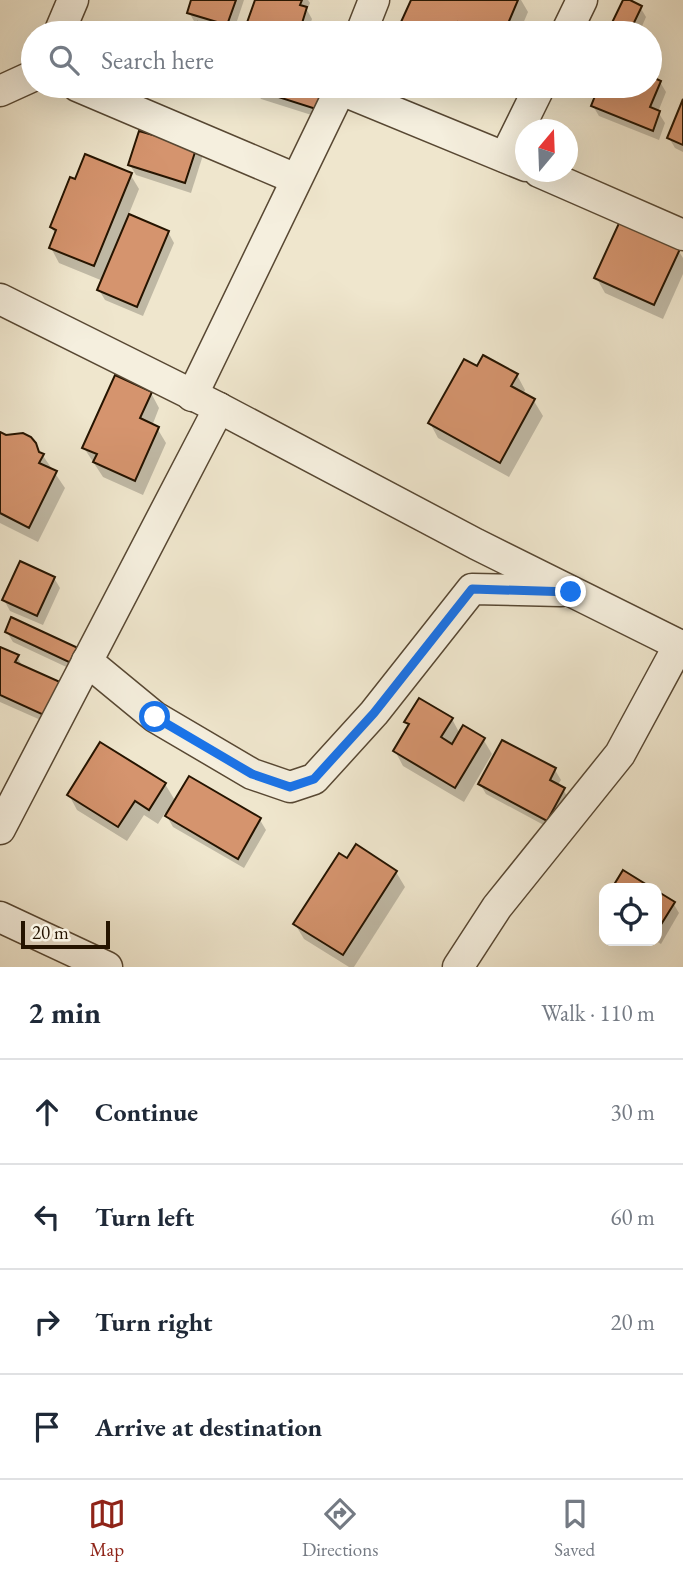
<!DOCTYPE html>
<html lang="en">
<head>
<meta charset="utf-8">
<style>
  :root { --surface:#fff; --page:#f6f6f7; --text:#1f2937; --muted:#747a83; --line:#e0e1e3; --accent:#8f2418 }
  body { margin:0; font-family:"EB Garamond",serif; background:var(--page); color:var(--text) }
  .controls { position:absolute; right:21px; bottom:21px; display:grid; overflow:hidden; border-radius:14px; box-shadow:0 7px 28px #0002 }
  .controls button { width:63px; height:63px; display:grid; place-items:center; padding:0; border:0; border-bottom:2px solid var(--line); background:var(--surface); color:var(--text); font:35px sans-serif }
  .compass { position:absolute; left:515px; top:119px; width:63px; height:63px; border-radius:50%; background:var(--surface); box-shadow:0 7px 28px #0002; rotate:19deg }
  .scale { position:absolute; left:21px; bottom:18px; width:89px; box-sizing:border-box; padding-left:7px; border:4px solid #251400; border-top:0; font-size:19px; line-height:24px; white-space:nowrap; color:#251400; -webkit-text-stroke:5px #f5efde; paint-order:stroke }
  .stop { position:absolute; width:21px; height:21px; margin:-16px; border:5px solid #1a73e8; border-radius:50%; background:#fff }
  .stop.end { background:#1a73e8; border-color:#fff; box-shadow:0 2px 7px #0008 }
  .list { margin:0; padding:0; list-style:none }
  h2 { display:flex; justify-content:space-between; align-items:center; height:91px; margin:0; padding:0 28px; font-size:30px }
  h2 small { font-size:23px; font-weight:400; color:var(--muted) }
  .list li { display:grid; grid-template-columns:46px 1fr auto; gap:21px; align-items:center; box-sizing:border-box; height:105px; padding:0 28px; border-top:2px solid var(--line) }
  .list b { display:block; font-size:26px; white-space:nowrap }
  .list em { font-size:23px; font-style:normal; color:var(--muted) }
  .icon { flex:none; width:38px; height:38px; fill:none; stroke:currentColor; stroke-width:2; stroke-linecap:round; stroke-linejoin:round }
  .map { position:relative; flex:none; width:683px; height:967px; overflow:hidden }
  .search { position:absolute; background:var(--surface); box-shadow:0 7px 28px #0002; left:21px; right:21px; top:21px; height:77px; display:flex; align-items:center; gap:18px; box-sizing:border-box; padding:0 24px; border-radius:38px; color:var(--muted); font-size:26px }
  .sheet { height:511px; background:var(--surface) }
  nav { display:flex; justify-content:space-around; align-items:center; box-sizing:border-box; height:98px; border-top:2px solid var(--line); background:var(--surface); font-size:19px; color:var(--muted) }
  nav a { display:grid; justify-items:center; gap:4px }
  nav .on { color:var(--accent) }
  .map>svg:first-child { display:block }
</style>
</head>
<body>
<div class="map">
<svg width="683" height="967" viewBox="0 0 683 967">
  <rect width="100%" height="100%" fill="#efe6cd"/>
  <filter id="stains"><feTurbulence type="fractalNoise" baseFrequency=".00286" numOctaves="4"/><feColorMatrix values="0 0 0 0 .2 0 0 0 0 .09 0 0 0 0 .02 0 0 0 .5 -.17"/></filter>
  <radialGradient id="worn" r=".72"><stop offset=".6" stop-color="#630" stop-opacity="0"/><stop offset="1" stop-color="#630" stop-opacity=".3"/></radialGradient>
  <g fill="#0003">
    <polygon points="193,0 244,0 233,33 195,33 199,24 195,23 189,12"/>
    <polygon points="256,0 308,0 310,3 307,10 312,19 307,33 248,33 246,31"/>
    <polygon points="413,0 521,0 528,12 519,33 398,33"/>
    <polygon points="625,0 640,7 646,17 639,33 609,33"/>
    <polygon points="650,78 660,82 666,92 658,112 665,123 659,140 599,116 593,106 618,96 623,86 650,86"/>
    <polygon points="256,86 331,86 321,118 261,99 255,89"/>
    <polygon points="683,103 683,152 675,148 669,138"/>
    <polygon points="154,137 203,155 191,193 136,175 130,165"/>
    <polygon points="130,174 139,189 128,216 168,232 174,243 143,316 105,300 99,290 103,281 59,263 51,248 56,235 51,227 76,181"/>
    <polygon points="678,250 683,258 683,274 663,319 605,293 596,277"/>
    <polygon points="477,369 517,375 525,390 523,395 534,401 543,416 509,477 438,438 430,423"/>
    <polygon points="151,393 159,408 152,426 157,428 166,443 143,495 103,477 84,448"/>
    <polygon points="0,436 35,444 65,488 38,542 0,523"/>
    <polygon points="54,578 60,588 43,625 10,611 4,600"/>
    <polygon points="7,632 83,659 77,672 13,642"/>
    <polygon points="0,649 17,656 52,725 0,702"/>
    <polygon points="452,719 460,734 483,739 492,754 464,802 403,766 395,751 410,727 406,722"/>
    <polygon points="555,770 561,780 557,786 563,789 569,800 553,830 486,794 480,784"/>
    <polygon points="165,784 176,802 260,820 266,830 244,868 173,827 165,813 158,824 144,815 127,841 77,810 69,795"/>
    <polygon points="347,861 396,872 405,887 354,967 349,967 304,939 295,924"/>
    <polygon points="657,893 673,903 679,913 661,944 656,941"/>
  </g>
  <g fill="#d5946e" stroke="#251400" stroke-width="2">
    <polygon points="191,0 236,0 227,25 187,13"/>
    <polygon points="255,0 302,0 300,5 307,7 299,33 252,33 244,31"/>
    <polygon points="411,0 518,0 504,33 485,33 458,22 453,33 396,33"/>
    <polygon points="623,0 630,0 642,6 629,33 607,33"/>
    <polygon points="198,22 225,33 193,33"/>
    <polygon points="650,76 661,81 650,107 660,111 653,131 591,106 599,86 617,94 621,86 650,86"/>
    <polygon points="254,86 323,86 316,109 253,89"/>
    <polygon points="683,99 683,145 667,138"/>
    <polygon points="155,130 198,143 185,183 128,165 139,131 153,135"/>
    <polygon points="85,154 132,173 94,266 49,248 56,230 50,227 70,177 75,179"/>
    <polygon points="129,214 169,231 137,307 97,290"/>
    <polygon points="620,221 680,249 654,305 594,278"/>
    <polygon points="483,355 518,374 511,386 535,399 500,463 428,423 464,359 477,366"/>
    <polygon points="115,375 152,392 140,418 159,427 135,481 93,462 97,454 82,448"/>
    <polygon points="0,432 6,435 23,433 31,437 36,443 39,452 44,454 39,463 57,471 29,528 0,513"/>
    <polygon points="20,561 55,577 37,616 2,600"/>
    <polygon points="11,617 78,648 71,663 5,632"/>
    <polygon points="0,647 19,655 15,662 60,682 46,716 0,695"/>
    <polygon points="419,698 453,718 441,737 452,744 463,725 485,738 455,788 393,751 409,724 404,722"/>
    <polygon points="502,740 556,768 550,780 565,788 547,821 478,784"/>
    <polygon points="100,742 166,783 149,810 135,801 118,827 67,795"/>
    <polygon points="189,776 261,818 238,859 165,816"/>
    <polygon points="356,844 397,871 343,955 293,924 339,853 347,858"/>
    <polygon points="623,870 652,888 612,888"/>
    <polygon points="657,891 675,902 657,931"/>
  </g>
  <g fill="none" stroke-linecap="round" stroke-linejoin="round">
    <g stroke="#584833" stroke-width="33">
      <g id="minor">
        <polyline points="59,33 73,0"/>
        <polyline points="361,33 374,0"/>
        <polyline points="566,33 582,0"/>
        <polyline points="77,86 296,179"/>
        <polyline points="341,90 526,166"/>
        <polyline points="0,91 33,76"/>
        <polyline points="505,157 540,86"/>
        <polyline points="539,172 683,235"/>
        <polyline points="0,299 219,408 476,544 683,647"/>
        <polyline points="192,396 342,86"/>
        <polyline points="87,661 155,717 252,774 290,787 314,779 374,713 472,589 561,591"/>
        <polyline points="0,829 219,408"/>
        <polyline points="0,917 107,967"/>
        <polyline points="458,967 497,907 620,754 679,645"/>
      </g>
    </g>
    <use href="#minor" stroke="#f5efde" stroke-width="30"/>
  </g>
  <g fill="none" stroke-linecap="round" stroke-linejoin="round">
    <polyline stroke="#1a73e8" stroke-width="9" points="155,717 252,774 290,787 314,779 374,713 472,589 571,592"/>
  </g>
  <rect width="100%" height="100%" filter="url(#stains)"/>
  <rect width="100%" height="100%" fill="url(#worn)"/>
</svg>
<div class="controls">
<button><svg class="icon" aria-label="locate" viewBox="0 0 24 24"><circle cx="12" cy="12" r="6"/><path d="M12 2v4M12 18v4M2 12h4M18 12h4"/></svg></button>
</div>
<svg class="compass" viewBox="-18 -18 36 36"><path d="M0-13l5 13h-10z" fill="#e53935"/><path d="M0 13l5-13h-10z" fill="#747a83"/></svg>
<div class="scale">20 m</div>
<div class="stop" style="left:155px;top:717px"></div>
<div class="stop end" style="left:571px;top:592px"></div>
<div class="search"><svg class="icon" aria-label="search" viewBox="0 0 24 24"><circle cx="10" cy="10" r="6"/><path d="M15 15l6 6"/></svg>Search here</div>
</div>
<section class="sheet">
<h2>2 min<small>Walk · 110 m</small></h2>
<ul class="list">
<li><svg class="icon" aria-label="ahead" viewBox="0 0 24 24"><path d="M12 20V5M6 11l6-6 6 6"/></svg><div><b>Continue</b></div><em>30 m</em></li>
<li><svg class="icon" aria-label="left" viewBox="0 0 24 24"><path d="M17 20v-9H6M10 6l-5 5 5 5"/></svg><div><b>Turn left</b></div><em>60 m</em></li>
<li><svg class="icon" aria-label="right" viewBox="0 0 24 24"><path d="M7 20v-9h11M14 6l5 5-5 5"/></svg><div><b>Turn right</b></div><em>20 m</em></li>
<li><svg class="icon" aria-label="arrive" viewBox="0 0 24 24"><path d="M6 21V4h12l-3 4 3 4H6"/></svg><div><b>Arrive at destination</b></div></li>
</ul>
</section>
<nav>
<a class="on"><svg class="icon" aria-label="map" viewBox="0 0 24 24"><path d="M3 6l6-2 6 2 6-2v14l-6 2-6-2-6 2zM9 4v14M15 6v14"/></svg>Map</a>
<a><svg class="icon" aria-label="directions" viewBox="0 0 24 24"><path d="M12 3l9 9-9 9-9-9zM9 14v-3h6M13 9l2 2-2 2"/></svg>Directions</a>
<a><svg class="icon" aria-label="saved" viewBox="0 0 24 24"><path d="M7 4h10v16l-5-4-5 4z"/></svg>Saved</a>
</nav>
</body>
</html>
